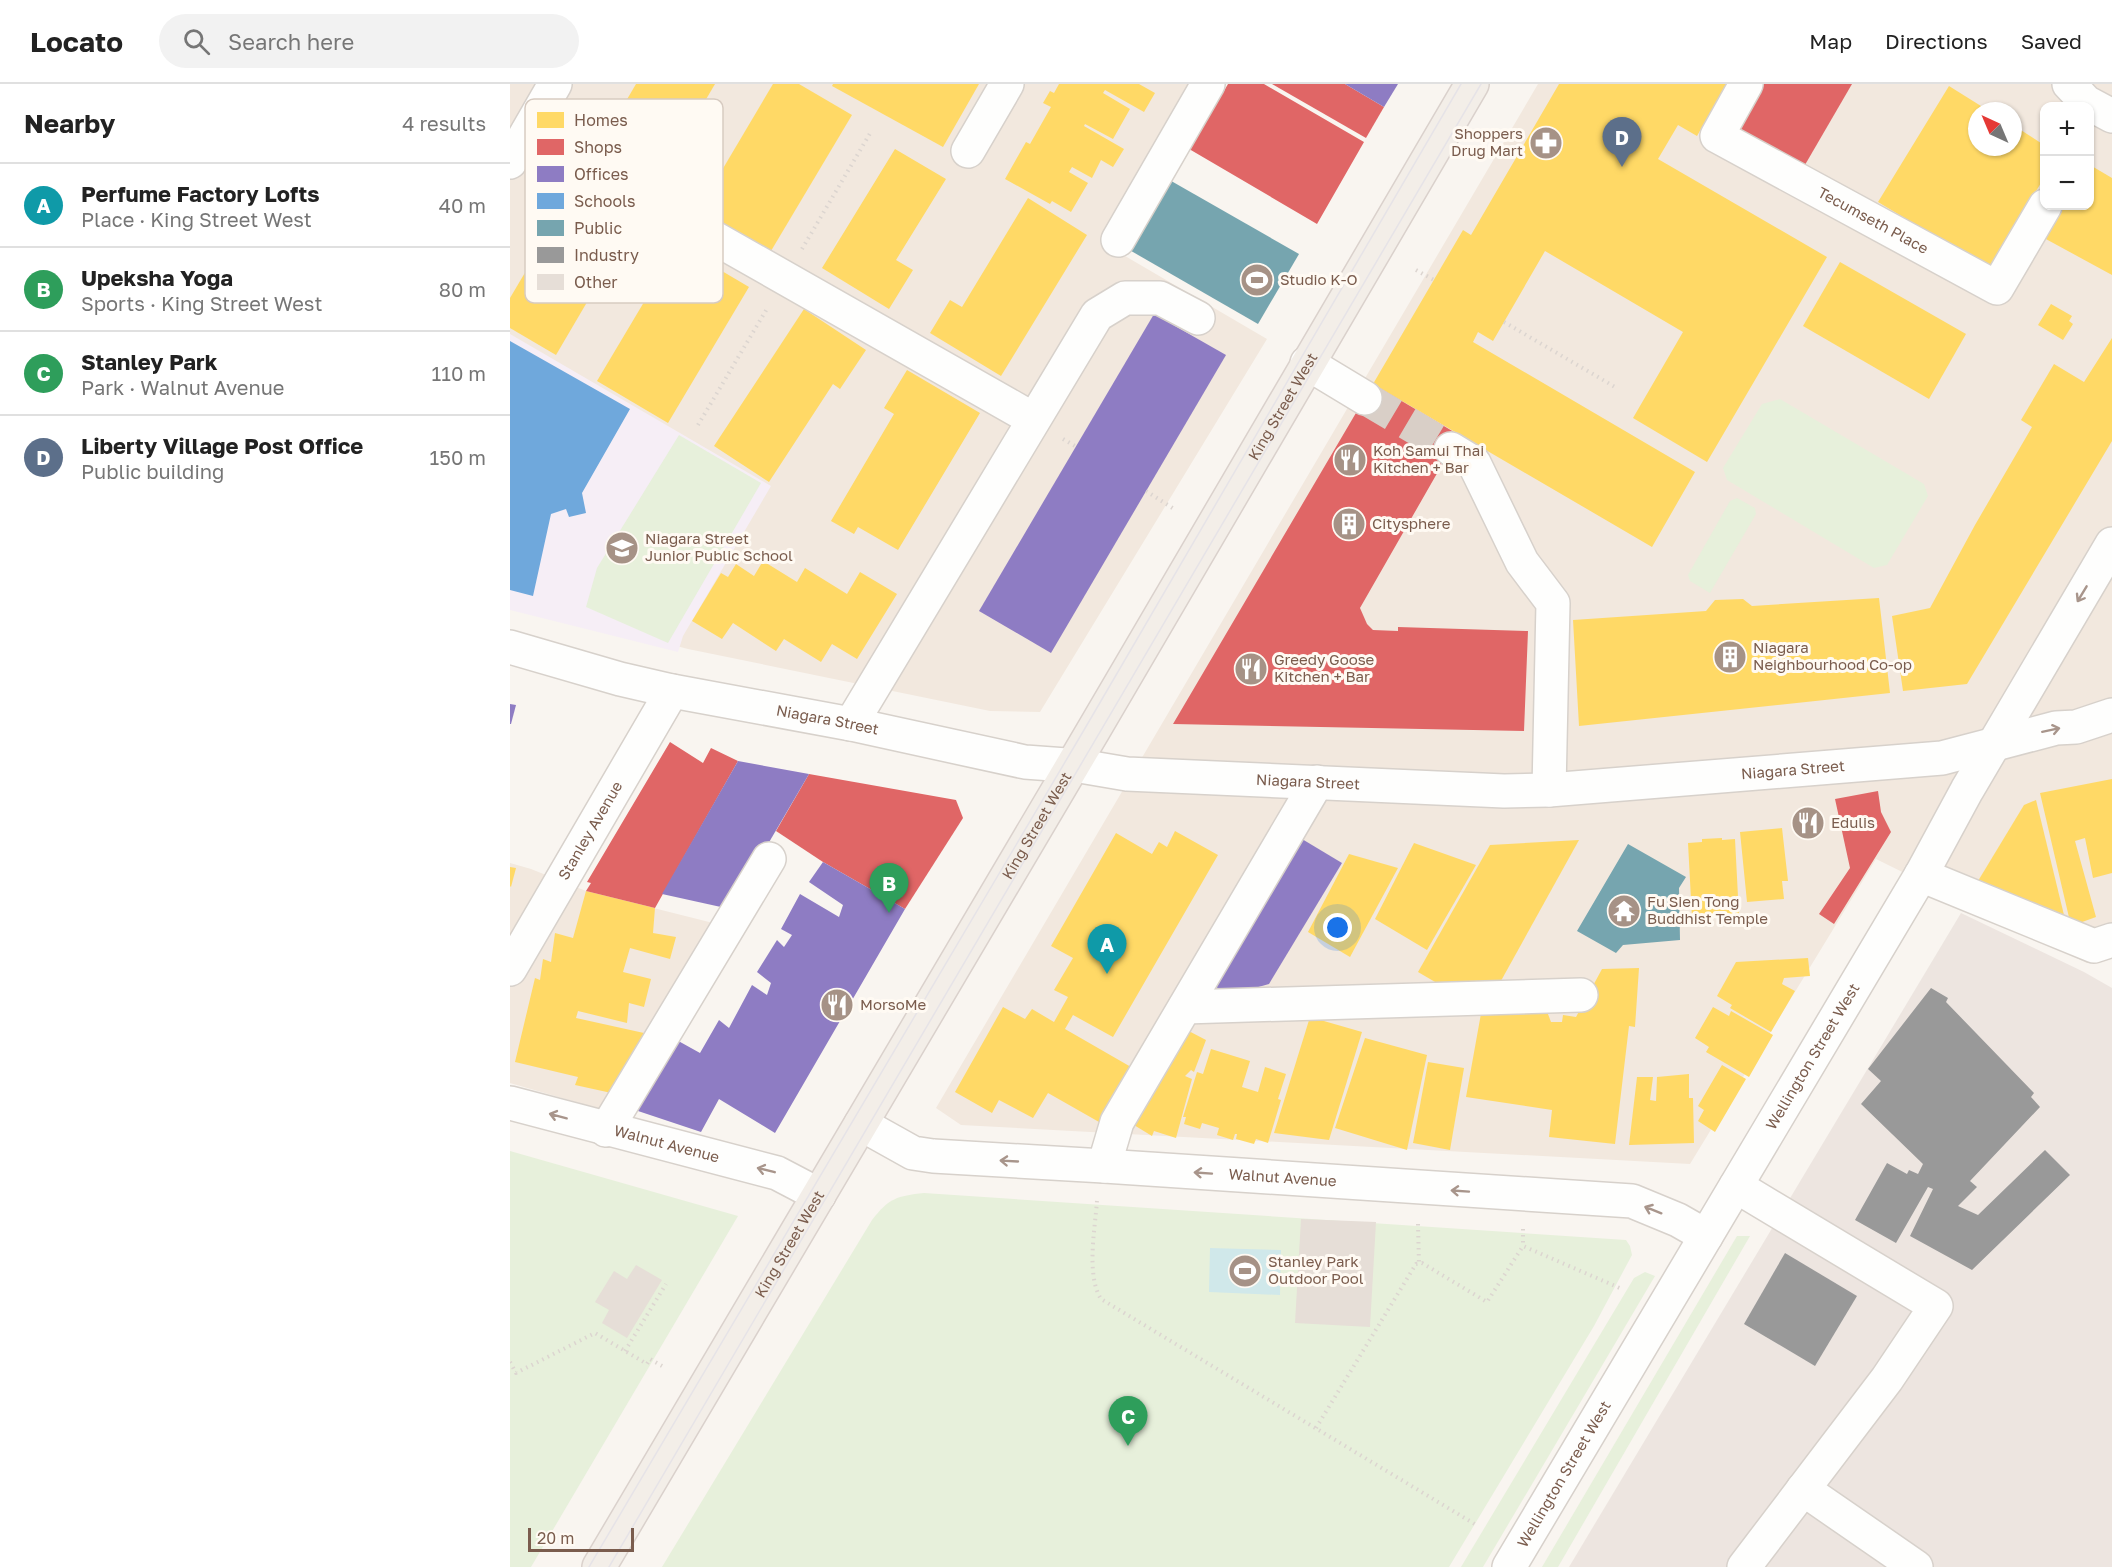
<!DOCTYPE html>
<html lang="en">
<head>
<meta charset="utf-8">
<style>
  :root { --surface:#fff; --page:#f2f2f2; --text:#222; --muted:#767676; --line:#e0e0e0; --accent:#0f766e }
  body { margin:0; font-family:"Golos Text",sans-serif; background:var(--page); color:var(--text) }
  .controls { position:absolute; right:18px; top:18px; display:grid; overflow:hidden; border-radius:12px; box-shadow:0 2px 4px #0004 }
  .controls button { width:54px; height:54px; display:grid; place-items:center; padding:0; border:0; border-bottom:2px solid var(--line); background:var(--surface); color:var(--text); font:30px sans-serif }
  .compass { position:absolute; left:1458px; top:18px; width:54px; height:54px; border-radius:50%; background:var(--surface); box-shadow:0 2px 4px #0004; rotate:316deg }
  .scale { position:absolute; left:18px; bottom:15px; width:106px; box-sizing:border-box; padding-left:6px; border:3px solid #7a5c4d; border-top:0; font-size:16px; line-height:21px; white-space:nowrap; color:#7a5c4d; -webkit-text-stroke:4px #fffaf3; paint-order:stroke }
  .you { position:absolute; left:828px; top:844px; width:21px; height:21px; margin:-15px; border:4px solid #fff; border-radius:50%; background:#1a73e8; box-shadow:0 0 0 9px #1a73e833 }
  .badge { display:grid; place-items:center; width:39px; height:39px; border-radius:50%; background:var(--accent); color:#fff; font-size:20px; font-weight:700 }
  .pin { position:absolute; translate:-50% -50px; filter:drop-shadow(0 2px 3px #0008) }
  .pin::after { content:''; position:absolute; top:32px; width:21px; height:18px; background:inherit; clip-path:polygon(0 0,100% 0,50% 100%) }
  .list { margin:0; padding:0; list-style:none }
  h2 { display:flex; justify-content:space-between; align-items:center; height:78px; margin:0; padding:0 24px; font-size:26px }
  h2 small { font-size:20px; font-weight:400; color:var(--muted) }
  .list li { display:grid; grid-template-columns:39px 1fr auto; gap:18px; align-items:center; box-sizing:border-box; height:84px; padding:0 24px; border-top:2px solid var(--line) }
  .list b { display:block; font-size:22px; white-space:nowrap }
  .list p { margin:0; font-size:20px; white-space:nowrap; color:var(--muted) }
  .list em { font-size:20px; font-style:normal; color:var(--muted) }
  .icon { flex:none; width:33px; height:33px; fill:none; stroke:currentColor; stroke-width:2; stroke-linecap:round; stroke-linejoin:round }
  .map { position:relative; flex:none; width:1602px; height:1483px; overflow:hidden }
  header { display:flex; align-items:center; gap:36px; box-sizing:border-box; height:84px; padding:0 30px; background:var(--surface); border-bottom:2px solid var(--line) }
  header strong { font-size:28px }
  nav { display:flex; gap:33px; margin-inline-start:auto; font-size:21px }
  .search { width:420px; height:54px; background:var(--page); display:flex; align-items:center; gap:15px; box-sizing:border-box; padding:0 21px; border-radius:33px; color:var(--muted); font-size:22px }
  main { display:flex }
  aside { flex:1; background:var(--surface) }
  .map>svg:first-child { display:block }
</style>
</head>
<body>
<header>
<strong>Locato</strong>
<div class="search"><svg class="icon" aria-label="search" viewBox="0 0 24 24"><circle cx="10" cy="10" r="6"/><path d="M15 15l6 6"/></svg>Search here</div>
<nav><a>Map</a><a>Directions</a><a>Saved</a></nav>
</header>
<main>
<aside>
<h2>Nearby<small>4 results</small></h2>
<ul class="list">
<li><span class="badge" style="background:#0f9aa8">A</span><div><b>Perfume Factory Lofts</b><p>Place · King Street West</p></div><em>40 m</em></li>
<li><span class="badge" style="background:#2e9e5b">B</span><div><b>Upeksha Yoga</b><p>Sports · King Street West</p></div><em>80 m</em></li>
<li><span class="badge" style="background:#2e9e5b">C</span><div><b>Stanley Park</b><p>Park · Walnut Avenue</p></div><em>110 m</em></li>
<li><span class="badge" style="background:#5c6f8a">D</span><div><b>Liberty Village Post Office</b><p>Public building</p></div><em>150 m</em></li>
</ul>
</aside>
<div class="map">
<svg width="1602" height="1483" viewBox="0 0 1602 1483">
  <rect width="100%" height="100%" fill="#f9f5f0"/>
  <g fill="#f2e8de" fill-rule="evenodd">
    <polygon points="0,0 694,0 598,162 757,255 530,628 480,627 178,565 0,519"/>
    <path d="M1028,0h574v870l-25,9 -211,-104 -186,305 -729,-39 -25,-17zM1534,22h46v100h-46zM1467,27h36v36h-36z"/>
    <polygon points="0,779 21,785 76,807 211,841 97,1027 0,999"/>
  </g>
  <polygon fill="#ede5e0" points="1451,829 1574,888 1602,904 1602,1483 1059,1483"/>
  <polygon fill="#f6eef6" points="0,250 261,402 173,552 168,568 0,526"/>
  <g fill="#e7f0db">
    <polygon points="1270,315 1414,400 1418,412 1377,481 1364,484 1217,396 1213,384 1252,320"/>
    <polygon points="169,351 251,399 158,559 76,523 87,484"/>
    <polygon points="1227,414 1245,424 1246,430 1200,509 1180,497 1178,491 1220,417"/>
    <polygon points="0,1067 228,1132 21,1483 0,1483"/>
    <path d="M414,1109l702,47 4,6 2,9 -38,71 -145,241h-787l210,-347c17,-22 25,-24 52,-27z"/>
    <polygon points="1227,1152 1240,1152 1048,1483 1032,1483"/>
    <polygon points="1135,1188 1145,1192 973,1483 951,1483 1124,1194"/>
  </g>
  <polygon fill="#d0e8ea" points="700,1164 771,1166 770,1211 699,1208"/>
  <g fill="#ffd966">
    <polygon points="126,0 205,0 141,109 82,75"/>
    <polygon points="263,0 289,0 342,31 258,172 186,130"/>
    <polygon points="323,0 469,0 433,63 322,2"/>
    <polygon points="549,0 629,0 645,9 634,28 595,6 593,9 620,25 603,55 575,40 574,42 614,65 603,83 591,76 582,94 562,83 559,88 578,99 561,128 542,117 540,120 495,95 516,58 520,60 541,23 533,19 540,7 544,9"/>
    <polygon points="1049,0 1217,0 1187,52 1168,41 1148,75 1317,173 1197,378 1123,334 1173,248 1035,167 983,257 968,248 963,258 1185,388 1142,463 863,300 953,146 961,151"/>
    <polygon points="1439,2 1479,27 1467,27 1467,63 1503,63 1503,41 1534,61 1534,94 1479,185 1368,118"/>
    <polygon points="385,65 436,95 386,176 403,186 379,225 312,184"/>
    <polygon points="1580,81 1602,94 1602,191 1534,154 1553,122 1580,122"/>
    <polygon points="68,99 127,133 46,271 0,244 0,214"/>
    <polygon points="518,114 577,151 491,292 420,249 440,216 452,223"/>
    <polygon points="168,161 239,203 158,339 87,297"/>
    <polygon points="1330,178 1456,250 1419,315 1293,242"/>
    <polygon points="1541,220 1562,232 1559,237 1563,240 1553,256 1528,241"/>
    <polygon points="294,225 356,266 330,305 323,300 259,398 204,362"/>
    <polygon points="1602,254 1602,357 1457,600 1393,607 1382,532 1420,524 1465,441 1522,343 1511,336 1544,280 1574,298"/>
    <polygon points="397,286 470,329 388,466 348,443 344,450 321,437 384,330 374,324"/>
    <polygon points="253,477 287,498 295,484 337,510 350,488 387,510 347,575 322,560 311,578 274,555 266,567 223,539 212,555 182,537 211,489 218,493 226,480 244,492"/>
    <polygon points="1369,514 1380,609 1069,642 1063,536 1196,527 1205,516 1233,515 1242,522"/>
    <polygon points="1602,695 1602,789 1583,794 1575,754 1565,757 1586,833 1561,842 1530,709"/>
    <polygon points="1526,716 1554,831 1468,797 1514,721"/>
    <polygon points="1272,744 1278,797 1272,797 1274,815 1237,818 1230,748"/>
    <polygon points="665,747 708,771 603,953 563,931 555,945 621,983 589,1038 538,1009 523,1034 489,1016 482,1029 445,1008 493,923 515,935 522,925 544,938 558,913 544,906 563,874 541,862 606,749 642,770 649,758 657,763"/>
    <polygon points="1212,754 1212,756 1225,755 1229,832 1182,834 1178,759 1192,758 1192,755"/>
    <polygon points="1069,756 987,904 944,909 908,888 980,761"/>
    <polygon points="904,759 966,781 917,866 865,835"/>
    <polygon points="839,770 888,784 840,873 798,848"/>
    <polygon points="0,783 6,784 1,803 0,802"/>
    <polygon points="76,807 145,824 143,849 166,853 160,875 120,864 113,888 141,895 134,923 119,919 117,939 68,927 66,934 143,951 106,1010 65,1001 68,993 5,978 25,894 30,896 33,875 41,878 45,849 63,854"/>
    <polygon points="1298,874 1300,892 1274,894 1272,900 1285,907 1261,948 1220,924 1222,921 1207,912 1226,878"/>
    <polygon points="1129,884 1125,943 1119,942 1105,1060 1039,1053 1042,1026 956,1013 972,924 1035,922 1041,938 1052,938 1053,931 1066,933 1092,885"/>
    <polygon points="1203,923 1219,932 1221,927 1263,951 1239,993 1196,968 1199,963 1185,954"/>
    <polygon points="800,933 852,948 819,1056 764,1049"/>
    <polygon points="673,944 696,956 684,988 681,986 675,992 682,995 666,1054 644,1047 642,1052 619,1038"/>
    <polygon points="855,954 917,971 897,1066 825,1044"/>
    <polygon points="701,965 740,977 732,1003 748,1008 755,983 776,990 768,1015 771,1016 758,1059 746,1055 744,1060 726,1055 727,1050 725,1050 723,1056 707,1051 709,1044 692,1039 690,1045 674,1040 676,1033 673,1033 687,988 693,990"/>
    <polygon points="918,978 954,984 940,1066 903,1059"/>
    <polygon points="1212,981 1236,995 1205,1048 1188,1037 1194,1026 1188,1022"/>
    <polygon points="1179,990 1179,1014 1183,1014 1184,1059 1119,1061 1127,993 1143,993 1140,1016 1146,1017 1147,993"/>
  </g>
  <g fill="#e06666">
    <polygon points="718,0 754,0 854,58 807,140 674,62 702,13 708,17"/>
    <polygon points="762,0 835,0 874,23 856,54"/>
    <polygon points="1252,0 1342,0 1292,86 1224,47"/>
    <polygon points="863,300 949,351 850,524 857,540 863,546 888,547 888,543 1018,547 1014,647 663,640"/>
    <polygon points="160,658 193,679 201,664 228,677 145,824 76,807 81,799 77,798"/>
    <polygon points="299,690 446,716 453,734 395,825 313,778 266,747"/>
    <polygon points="1368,707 1371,728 1381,748 1324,840 1309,830 1340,784 1325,715"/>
  </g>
  <g fill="#8e7cc3">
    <polygon points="835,0 888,0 874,23"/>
    <polygon points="644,230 716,271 541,569 469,527"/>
    <polygon points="0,620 6,621 1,640 0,640"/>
    <polygon points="228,677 299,690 220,825 152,810"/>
    <polygon points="792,755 832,779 759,900 720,911 706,903"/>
    <polygon points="313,778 395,825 265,1049 209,1015 191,1048 122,1025 163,954 190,969 209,936 219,944 242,901 257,911 261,899 247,888 267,856 274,863 282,851 271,845 290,810 329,833 333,821 299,798"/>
  </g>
  <polygon fill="#6fa8dc" points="0,257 120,325 72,409 76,429 59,433 56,425 41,430 23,512 0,506"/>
  <g fill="#76a5af">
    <polygon points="656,94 789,170 748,240 616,164"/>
    <polygon points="1118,760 1176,793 1169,804 1170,856 1113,861 1106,869 1067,847"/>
  </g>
  <g fill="#999">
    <polygon points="1421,904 1438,914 1436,918 1524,1009 1521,1013 1530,1023 1460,1097 1467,1103 1448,1122 1468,1131 1535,1066 1560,1091 1462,1186 1400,1152 1423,1105 1418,1103 1386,1159 1345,1136 1377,1079 1397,1090 1399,1086 1408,1090 1413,1080 1351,1020 1371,997 1358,985"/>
    <polygon points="1275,1169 1347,1212 1305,1282 1234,1240"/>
  </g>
  <g fill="#e6ded7">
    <polygon points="791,1135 866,1138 860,1243 785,1239"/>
    <polygon points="126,1181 152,1196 117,1254 92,1239 99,1226 85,1218 104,1187 117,1195"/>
  </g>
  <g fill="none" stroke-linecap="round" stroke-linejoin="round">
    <polyline stroke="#d9cfc7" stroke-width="33" stroke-dasharray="33 16" stroke-linecap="butt" points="855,314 941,365"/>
    <g stroke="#d7d1cb" stroke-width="36">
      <g id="minor">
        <path id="s1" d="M1236,0l-29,52 280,152 48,-82"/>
        <polyline points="1559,0 1576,18 1602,32"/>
        <polyline points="18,48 523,335"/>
        <polyline points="458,67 497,0"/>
        <polyline points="0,78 45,0"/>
        <polyline points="608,156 698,0"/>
        <polyline points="797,279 855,314"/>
        <polyline points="941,365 964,379 1012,478 1043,519 1039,706"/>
        <path id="s2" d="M0,563l110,32 52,12 179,33 174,38 55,4 47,8 377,17 45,-1 393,-32 114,-30 20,-1 36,-12"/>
        <polyline points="341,640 587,231 615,214 650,214 688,234"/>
        <polyline points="1411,791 1584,862 1602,856"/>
        <path id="s3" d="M0,885l162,-278"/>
        <polyline points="675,923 1071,911"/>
        <path id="s4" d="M0,1019l267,70 42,22"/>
        <path id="s5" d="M351,1040l52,29 20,3 171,10 528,35 46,19 28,16"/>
        <polyline points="96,1046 259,775"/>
        <polyline points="594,1082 607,1038 807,698"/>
        <polyline points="1226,1102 1426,1222 1377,1295 1234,1483"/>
        <polyline points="1293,1405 1406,1483"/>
        <path id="s6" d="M999,1483l412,-692 46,-85 145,-246"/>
      </g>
    </g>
    <g stroke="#dad1cc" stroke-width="36">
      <g id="major">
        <path id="s7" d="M89,1483l494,-836 379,-647"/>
      </g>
    </g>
    <g stroke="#dcd5d0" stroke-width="4" stroke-dasharray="1.5 4.5" stroke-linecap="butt">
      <polyline points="292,165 362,46"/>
      <polyline points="906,186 924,196"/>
      <polyline points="994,238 1105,303"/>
      <polyline points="188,341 258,223"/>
      <polyline points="553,355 565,362"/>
      <polyline points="636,407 664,425"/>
      <path d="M587,1117c-2,28 -11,74 4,98l377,227"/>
      <polyline points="908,1140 909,1180"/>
      <polyline points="1013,1145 1013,1162"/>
      <polyline points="115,1267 156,1200"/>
      <polyline points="0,1278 6,1289 85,1249 137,1280 140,1275 152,1282"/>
      <polyline points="806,1344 906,1180 912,1179 977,1218 1013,1162 1112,1205"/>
    </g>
    <use href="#minor" stroke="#fefefd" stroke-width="33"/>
    <use href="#major" stroke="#f3eee8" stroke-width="33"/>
    <g stroke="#e6e3e7" stroke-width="1.5">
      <polyline points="79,1483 574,646 951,0"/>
      <polyline points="99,1483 971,0"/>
    </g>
  </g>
  <defs><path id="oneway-shaft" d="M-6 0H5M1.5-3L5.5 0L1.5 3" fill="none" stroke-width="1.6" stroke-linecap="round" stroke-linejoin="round" transform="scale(1.5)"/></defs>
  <g stroke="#a8958b">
    <use href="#oneway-shaft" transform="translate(1572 510) rotate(121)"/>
    <use href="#oneway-shaft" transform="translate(1541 646) rotate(-12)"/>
    <use href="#oneway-shaft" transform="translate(48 1032) rotate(-165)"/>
    <use href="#oneway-shaft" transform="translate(499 1077) rotate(-177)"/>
    <use href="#oneway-shaft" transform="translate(256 1086) rotate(-166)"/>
    <use href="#oneway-shaft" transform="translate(693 1089) rotate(-176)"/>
    <use href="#oneway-shaft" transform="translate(950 1107) rotate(-176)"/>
    <use href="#oneway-shaft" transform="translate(1143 1126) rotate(-158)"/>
  </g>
  <defs>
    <g id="pharmacy-disc" transform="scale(1.725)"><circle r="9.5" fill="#a69286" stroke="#fffaf3"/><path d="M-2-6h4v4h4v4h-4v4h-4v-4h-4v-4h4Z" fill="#fff"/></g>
    <g id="stadium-disc" transform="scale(1.725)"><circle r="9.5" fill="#a69286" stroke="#fffaf3"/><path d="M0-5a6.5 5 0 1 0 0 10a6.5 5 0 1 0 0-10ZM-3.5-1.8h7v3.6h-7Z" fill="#fff"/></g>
    <g id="restaurant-disc" transform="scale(1.725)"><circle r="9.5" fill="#a69286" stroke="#fffaf3"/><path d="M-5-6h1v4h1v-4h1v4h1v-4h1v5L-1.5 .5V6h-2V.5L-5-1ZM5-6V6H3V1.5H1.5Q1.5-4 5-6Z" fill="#fff"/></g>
    <g id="building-disc" transform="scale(1.725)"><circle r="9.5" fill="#a69286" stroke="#fffaf3"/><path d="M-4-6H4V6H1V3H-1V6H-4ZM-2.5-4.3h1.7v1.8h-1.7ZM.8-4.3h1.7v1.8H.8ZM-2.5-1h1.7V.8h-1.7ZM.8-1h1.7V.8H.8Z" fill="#fff"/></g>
    <g id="school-disc" transform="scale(1.725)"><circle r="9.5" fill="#a69286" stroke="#fffaf3"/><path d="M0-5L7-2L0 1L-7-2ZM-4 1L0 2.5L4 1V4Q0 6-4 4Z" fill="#fff"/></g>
    <g id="temple-disc" transform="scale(1.725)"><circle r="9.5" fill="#a69286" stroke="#fffaf3"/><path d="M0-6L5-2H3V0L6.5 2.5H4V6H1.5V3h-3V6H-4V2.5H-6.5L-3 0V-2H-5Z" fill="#fff"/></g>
  </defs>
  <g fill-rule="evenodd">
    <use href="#pharmacy-disc" x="1036" y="59"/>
    <use href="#stadium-disc" x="747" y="196"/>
    <use href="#restaurant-disc" x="840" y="376"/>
    <use href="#building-disc" x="839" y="440"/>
    <use href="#school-disc" x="112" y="464"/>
    <use href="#building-disc" x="1220" y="573"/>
    <use href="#restaurant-disc" x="741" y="585"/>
    <use href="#restaurant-disc" x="1298" y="739"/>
    <use href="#temple-disc" x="1114" y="827"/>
    <use href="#restaurant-disc" x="327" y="921"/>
    <use href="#stadium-disc" x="735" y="1187"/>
  </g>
  <g text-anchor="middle" stroke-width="6" stroke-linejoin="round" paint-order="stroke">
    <g font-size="15" fill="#7a5c4d" stroke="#fffaf3" text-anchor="start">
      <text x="1013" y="55" text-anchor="end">Shoppers<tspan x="1013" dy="17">Drug Mart</tspan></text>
      <text x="770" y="201">Studio K-O</text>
      <text x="863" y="372">Koh Samui Thai<tspan x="863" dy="17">Kitchen + Bar</tspan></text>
      <text x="862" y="445">Citysphere</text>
      <text x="135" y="460">Niagara Street<tspan x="135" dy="17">Junior Public School</tspan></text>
      <text x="1243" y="569">Niagara<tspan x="1243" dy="17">Neighbourhood Co-op</tspan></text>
      <text x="764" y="581">Greedy Goose<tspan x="764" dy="17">Kitchen + Bar</tspan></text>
      <text x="1321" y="744">Edulis</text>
      <text x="1137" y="823">Fu Sien Tong<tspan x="1137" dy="17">Buddhist Temple</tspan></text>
      <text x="350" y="926">MorsoMe</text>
      <text x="758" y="1183">Stanley Park<tspan x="758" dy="17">Outdoor Pool</tspan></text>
    </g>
    <g font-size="15" fill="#7a5c4d" stroke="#fffaf3">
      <text dy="5" stroke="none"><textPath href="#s1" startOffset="237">Tecumseth Place</textPath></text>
      <text dy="5" stroke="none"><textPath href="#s7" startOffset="1347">King Street West</textPath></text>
      <text dy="5" stroke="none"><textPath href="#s2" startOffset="326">Niagara Street</textPath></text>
      <text dy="5" stroke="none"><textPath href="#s2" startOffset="1298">Niagara Street</textPath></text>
      <text dy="5" stroke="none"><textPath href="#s2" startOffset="812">Niagara Street</textPath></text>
      <text dy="5" stroke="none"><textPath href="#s7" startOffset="861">King Street West</textPath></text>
      <text dy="5" stroke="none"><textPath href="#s3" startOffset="160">Stanley Avenue</textPath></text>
      <text dy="5" stroke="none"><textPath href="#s6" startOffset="594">Wellington Street West</textPath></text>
      <text dy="5" stroke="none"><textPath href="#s4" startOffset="162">Walnut Avenue</textPath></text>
      <text dy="5" stroke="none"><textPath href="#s5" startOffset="430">Walnut Avenue</textPath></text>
      <text dy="5" stroke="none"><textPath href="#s7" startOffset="375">King Street West</textPath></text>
      <text dy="5" stroke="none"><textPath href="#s6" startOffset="108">Wellington Street West</textPath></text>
    </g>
  </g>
  <rect x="15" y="15" width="198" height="204" rx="9" fill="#fffaf3" stroke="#d7cbc1" stroke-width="1.5"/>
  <rect x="27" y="28" width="27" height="16" fill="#ffd966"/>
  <rect x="27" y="55" width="27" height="16" fill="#e06666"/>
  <rect x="27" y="82" width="27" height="16" fill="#8e7cc3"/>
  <rect x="27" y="109" width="27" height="16" fill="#6fa8dc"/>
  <rect x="27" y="136" width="27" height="16" fill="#76a5af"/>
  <rect x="27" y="163" width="27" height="16" fill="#999"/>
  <rect x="27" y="190" width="27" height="16" fill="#e6ded7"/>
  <g font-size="16" fill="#7a5c4d">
    <text x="64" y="42">Homes</text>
    <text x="64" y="69">Shops</text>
    <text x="64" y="96">Offices</text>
    <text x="64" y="123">Schools</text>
    <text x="64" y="150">Public</text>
    <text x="64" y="177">Industry</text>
    <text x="64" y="204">Other</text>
  </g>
</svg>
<div class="controls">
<button>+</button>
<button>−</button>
</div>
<svg class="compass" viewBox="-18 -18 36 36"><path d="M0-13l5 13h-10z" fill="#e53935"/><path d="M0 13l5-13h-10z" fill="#767676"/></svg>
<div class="scale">20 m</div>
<div class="you"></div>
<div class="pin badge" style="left:597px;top:890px;background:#0f9aa8">A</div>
<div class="pin badge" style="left:379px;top:829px;background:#2e9e5b">B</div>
<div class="pin badge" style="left:618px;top:1362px;background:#2e9e5b">C</div>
<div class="pin badge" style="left:1112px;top:83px;background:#5c6f8a">D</div>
</div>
</main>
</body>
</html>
